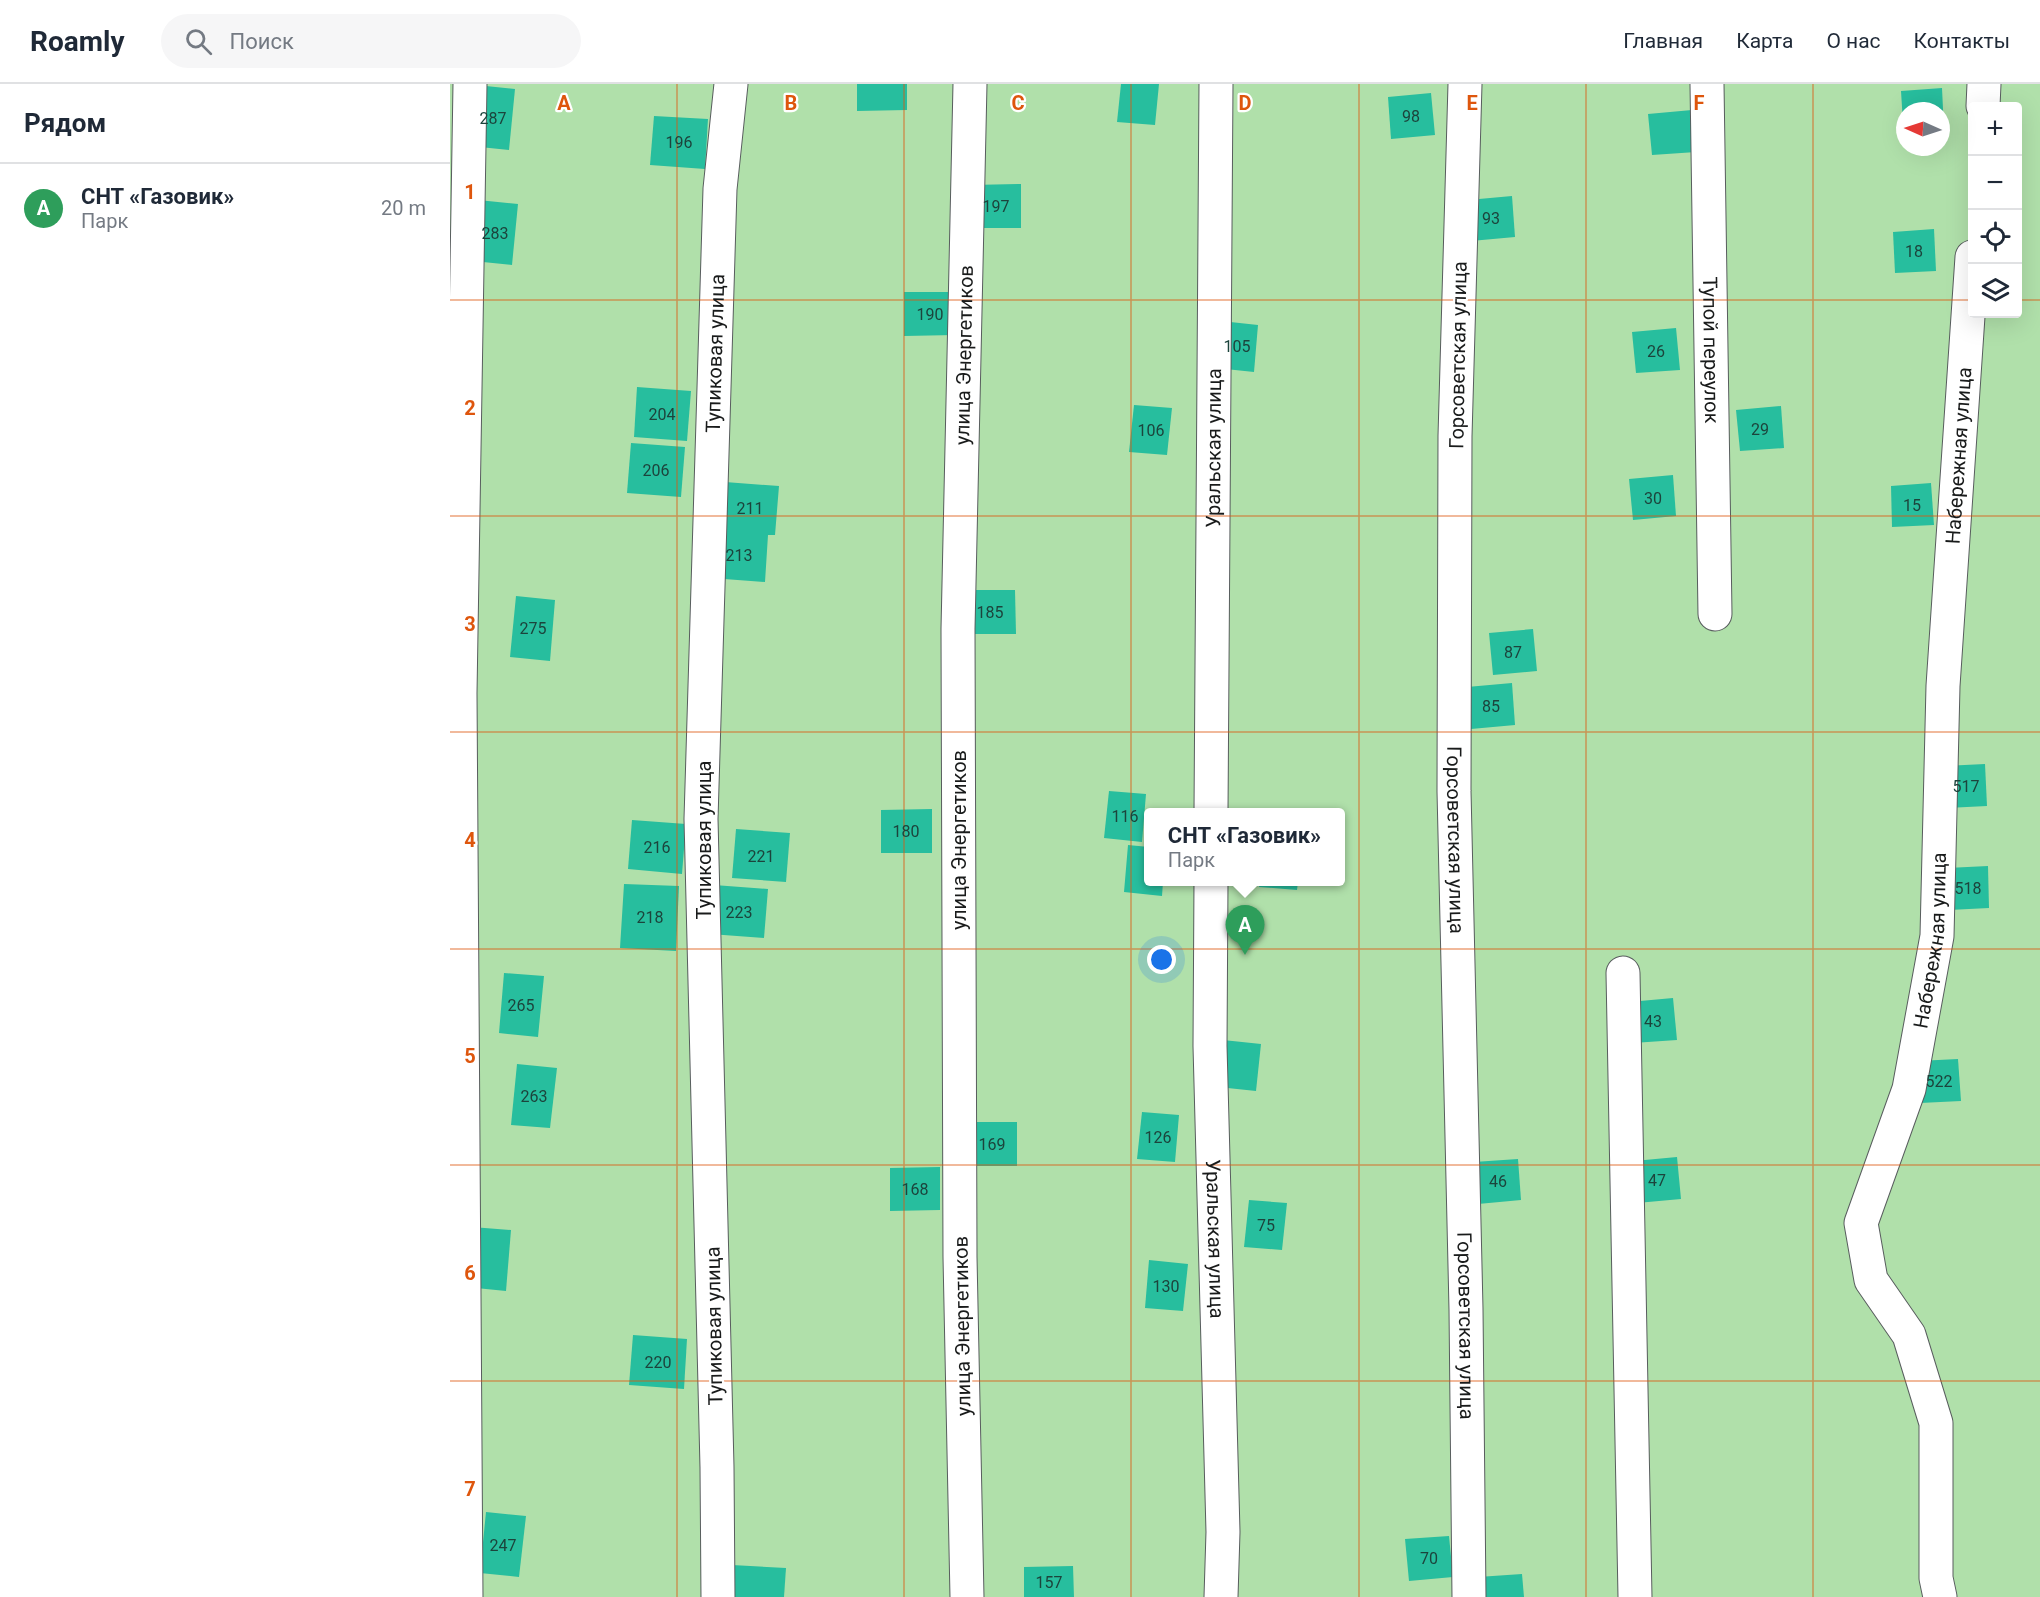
<!DOCTYPE html>
<html lang="ru">
<head>
<meta charset="utf-8">
<style>
  :root { --surface:#fff; --page:#f6f6f7; --text:#1f2937; --muted:#747a83; --line:#e0e1e3; --accent:#1a73e8 }
  body { margin:0; font-family:Roboto,sans-serif; background:var(--page); color:var(--text) }
  .controls { position:absolute; right:18px; top:18px; display:grid; overflow:hidden; border-radius:6px; box-shadow:0 6px 24px #0002 }
  .controls button { width:54px; height:54px; display:grid; place-items:center; padding:0; border:0; border-bottom:2px solid var(--line); background:var(--surface); color:var(--text); font:30px sans-serif }
  .compass { position:absolute; left:1446px; top:18px; width:54px; height:54px; border-radius:50%; background:var(--surface); box-shadow:0 6px 24px #0002; rotate:273deg }
  .you { position:absolute; left:712px; top:876px; width:21px; height:21px; margin:-15px; border:4px solid #fff; border-radius:50%; background:#1a73e8; box-shadow:0 0 0 9px #1a73e833 }
  .badge { display:grid; place-items:center; width:39px; height:39px; border-radius:50%; background:var(--accent); color:#fff; font-size:20px; font-weight:700 }
  .pin { position:absolute; translate:-50% -50px; filter:drop-shadow(0 2px 3px #0008) }
  .pin::after { content:''; position:absolute; top:32px; width:21px; height:18px; background:inherit; clip-path:polygon(0 0,100% 0,50% 100%) }
  .popup { position:absolute; left:694px; top:724px; width:201px; height:78px; box-sizing:border-box; display:grid; place-content:center; border-radius:6px; background:var(--surface); filter:drop-shadow(0 2px 4px #0005); font-size:20px; white-space:nowrap; color:var(--muted) }
  .popup b { font-size:22px; color:var(--text) }
  .popup::after { content:''; position:absolute; left:50%; top:100%; margin-left:-12px; border:12px solid transparent; border-top-color:var(--surface) }
  .list { margin:0; padding:0; list-style:none }
  h2 { display:flex; justify-content:space-between; align-items:center; height:78px; margin:0; padding:0 24px; font-size:26px }
  h2 small { font-size:20px; font-weight:400; color:var(--muted) }
  .list li { display:grid; grid-template-columns:39px 1fr auto; gap:18px; align-items:center; box-sizing:border-box; height:90px; padding:0 24px; border-top:2px solid var(--line) }
  .list b { display:block; font-size:22px; white-space:nowrap }
  .list p { margin:0; font-size:20px; white-space:nowrap; color:var(--muted) }
  .list em { font-size:20px; font-style:normal; color:var(--muted) }
  .icon { flex:none; width:33px; height:33px; fill:none; stroke:currentColor; stroke-width:2; stroke-linecap:round; stroke-linejoin:round }
  .map { position:relative; flex:none; width:1590px; height:1513px; overflow:hidden }
  header { display:flex; align-items:center; gap:36px; box-sizing:border-box; height:84px; padding:0 30px; background:var(--surface); border-bottom:2px solid var(--line) }
  header strong { font-size:28px }
  nav { display:flex; gap:33px; margin-inline-start:auto; font-size:21px }
  .search { width:420px; height:54px; background:var(--page); display:flex; align-items:center; gap:15px; box-sizing:border-box; padding:0 21px; border-radius:33px; color:var(--muted); font-size:22px }
  main { display:flex }
  aside { flex:1; background:var(--surface) }
  .map>svg:first-child { display:block }
</style>
</head>
<body>
<header>
<strong>Roamly</strong>
<div class="search"><svg class="icon" aria-label="search" viewBox="0 0 24 24"><circle cx="10" cy="10" r="6"/><path d="M15 15l6 6"/></svg>Поиск</div>
<nav><a>Главная</a><a>Карта</a><a>О нас</a><a>Контакты</a></nav>
</header>
<main>
<aside>
<h2>Рядом<small></small></h2>
<ul class="list">
<li><span class="badge" style="background:#2e9e5b">A</span><div><b>СНТ «Газовик»</b><p>Парк</p></div><em>20 m</em></li>
</ul>
</aside>
<div class="map">
<svg width="1590" height="1513" viewBox="0 0 1590 1513">
  <rect width="100%" height="100%" fill="#dfe6e6"/>
  <path fill="#b0e0aa" fill-rule="evenodd" d="M0,0h1590v1513h-1590zM1522,22h46v208h-46zM1455,27h36v36h-36zM699,728h192v70h-192z"/>
  <g fill="#27be9e">
    <polygon points="407,0 457,0 457,26 407,27"/>
    <polygon points="671,0 709,0 705,41 667,38"/>
    <polygon points="26,1 65,5 59,66 20,62"/>
    <polygon points="1492,4 1494,46 1491,47 1491,27 1455,27 1453,39 1451,7"/>
    <polygon points="981,9 985,51 941,55 938,13"/>
    <polygon points="1242,26 1246,68 1202,71 1198,30"/>
    <polygon points="204,32 258,35 255,85 200,81"/>
    <polygon points="571,100 571,144 521,144 521,101"/>
    <polygon points="1062,112 1065,153 1021,157 1018,116"/>
    <polygon points="28,116 68,120 62,181 23,177"/>
    <polygon points="1484,145 1486,187 1445,189 1443,148"/>
    <polygon points="454,208 505,208 505,251 454,252"/>
    <polygon points="771,237 808,241 804,288 766,284"/>
    <polygon points="1226,244 1230,286 1186,289 1182,248"/>
    <polygon points="187,303 241,307 237,357 184,353"/>
    <polygon points="684,321 722,324 717,371 679,368"/>
    <polygon points="1331,322 1334,364 1290,367 1286,326"/>
    <polygon points="181,359 235,363 231,413 177,409"/>
    <polygon points="1223,391 1226,432 1183,436 1179,395"/>
    <polygon points="275,398 329,402 325,451 318,451 315,498 261,494"/>
    <polygon points="1481,399 1484,441 1442,443 1441,402"/>
    <polygon points="515,506 565,506 566,550 516,550"/>
    <polygon points="66,512 105,516 100,577 60,573"/>
    <polygon points="1083,545 1087,587 1043,591 1039,549"/>
    <polygon points="1062,599 1065,641 1021,645 1017,603"/>
    <polygon points="1535,680 1537,722 1497,724 1494,682"/>
    <polygon points="659,707 696,710 692,758 654,754"/>
    <polygon points="482,725 482,769 431,769 431,726"/>
    <polygon points="182,736 236,740 232,790 178,785"/>
    <polygon points="286,745 340,749 336,798 282,794"/>
    <polygon points="678,761 699,763 699,798 713,798 712,812 674,808"/>
    <polygon points="1538,782 1539,824 1499,826 1497,784"/>
    <polygon points="810,798 848,798 847,806 809,803"/>
    <polygon points="174,800 229,802 226,867 170,864"/>
    <polygon points="264,801 318,805 314,854 260,850"/>
    <polygon points="54,889 94,892 88,953 49,949"/>
    <polygon points="1223,914 1227,956 1183,959 1179,918"/>
    <polygon points="773,956 811,960 806,1007 768,1003"/>
    <polygon points="1508,975 1511,1017 1470,1019 1468,977"/>
    <polygon points="67,980 107,984 100,1044 61,1041"/>
    <polygon points="692,1028 729,1031 725,1078 687,1075"/>
    <rect x="517" y="1038" width="50" height="44"/>
    <polygon points="1227,1073 1231,1115 1187,1119 1184,1077"/>
    <polygon points="1068,1075 1071,1116 1028,1120 1024,1078"/>
    <polygon points="490,1083 490,1126 440,1127 440,1084"/>
    <polygon points="799,1116 837,1119 832,1166 794,1163"/>
    <polygon points="22,1143 61,1146 56,1207 16,1203"/>
    <polygon points="699,1176 738,1180 733,1227 695,1224"/>
    <polygon points="183,1251 237,1255 234,1305 179,1301"/>
    <polygon points="36,1428 76,1432 69,1493 30,1489"/>
    <polygon points="999,1452 1003,1493 959,1497 955,1455"/>
    <polygon points="282,1481 336,1484 334,1513 280,1513"/>
    <polygon points="623,1482 624,1513 574,1513 574,1483"/>
    <polygon points="1072,1490 1074,1513 1029,1513 1028,1493"/>
  </g>
  <g fill="none" stroke-linecap="round" stroke-linejoin="round">
    <g stroke="#585d5e" stroke-width="35">
      <g id="minor">
        <path id="s1" d="M1015,0l-10,352 -1,355 12,518 3,288"/>
        <path id="s2" d="M1257,0l8,530"/>
        <polyline points="1533,22 1534,0"/>
        <path id="s3" d="M761,728l5,-728"/>
        <path id="s4" d="M761,798l-1,164 13,486 -2,65"/>
        <polyline points="1173,889 1185,1513"/>
        <polyline points="16,1513 10,609 20,0"/>
        <path id="s5" d="M268,1513l-1,-130 -16,-648 19,-630 11,-105"/>
        <path id="s6" d="M517,1513l-7,-340 -2,-628 12,-545"/>
        <path id="s7" d="M1490,1513l-4,-19v-155l-27,-88 -38,-55 -10,-57 48,-134 28,-153 6,-250 29,-429"/>
      </g>
    </g>
    <use href="#minor" stroke="#fff" stroke-width="33"/>
  </g>
  <path fill="none" stroke="#de560d" stroke-width="1.5" stroke-opacity="0.55" d="M227,0v1513M454,0v1513M681,0v1513M909,0v1513M1136,0v1513M1363,0v1513M0,216h1522M1568,216h22M0,432h1590M0,648h1590M0,865h1590M0,1081h1590M0,1297h1590"/>
  <g text-anchor="middle" stroke-width="4.5" stroke-linejoin="round" paint-order="stroke">
    <g font-size="16" fill="#1c443c">
      <text x="961" y="38">98</text>
      <text x="43" y="40">287</text>
      <text x="229" y="64">196</text>
      <text x="546" y="128">197</text>
      <text x="1041" y="140">93</text>
      <text x="45" y="155">283</text>
      <text x="1464" y="173">18</text>
      <text x="480" y="236">190</text>
      <text x="787" y="268">105</text>
      <text x="1206" y="273">26</text>
      <text x="212" y="336">204</text>
      <text x="1310" y="351">29</text>
      <text x="701" y="352">106</text>
      <text x="206" y="392">206</text>
      <text x="1203" y="420">30</text>
      <text x="1462" y="427">15</text>
      <text x="300" y="430">211</text>
      <text x="289" y="477">213</text>
      <text x="540" y="534">185</text>
      <text x="83" y="550">275</text>
      <text x="1063" y="574">87</text>
      <text x="1041" y="628">85</text>
      <text x="1516" y="708">517</text>
      <text x="675" y="738">116</text>
      <text x="456" y="753">180</text>
      <text x="207" y="769">216</text>
      <text x="311" y="778">221</text>
      <text x="1518" y="810">518</text>
      <text x="289" y="834">223</text>
      <text x="200" y="839">218</text>
      <text x="71" y="927">265</text>
      <text x="1203" y="943">43</text>
      <text x="1489" y="1003">522</text>
      <text x="84" y="1018">263</text>
      <text x="708" y="1059">126</text>
      <text x="542" y="1066">169</text>
      <text x="1207" y="1102">47</text>
      <text x="1048" y="1103">46</text>
      <text x="465" y="1111">168</text>
      <text x="816" y="1147">75</text>
      <text x="716" y="1208">130</text>
      <text x="208" y="1284">220</text>
      <text x="53" y="1467">247</text>
      <text x="979" y="1480">70</text>
      <text x="599" y="1504">157</text>
    </g>
    <g font-size="20" fill="#191b1b" stroke="#fff">
      <text dy="7" stroke="none"><textPath href="#s2" startOffset="266">Тупой переулок</textPath></text>
      <text dy="7" stroke="none"><textPath href="#s5" startOffset="1244">Тупиковая улица</textPath></text>
      <text dy="7" stroke="none"><textPath href="#s6" startOffset="1242">улица Энергетиков</textPath></text>
      <text transform="translate(1008 271) rotate(-89)" y="7">Горсоветская улица</text>
      <text dy="7" stroke="none"><textPath href="#s3" startOffset="364">Уральская улица</textPath></text>
      <text dy="7" stroke="none"><textPath href="#s7" startOffset="1170">Набережная улица</textPath></text>
      <text transform="translate(254 756) rotate(-90)" y="7">Тупиковая улица</text>
      <text transform="translate(509 756) rotate(-90)" y="7">улица Энергетиков</text>
      <text dy="7" stroke="none"><textPath href="#s1" startOffset="756">Горсоветская улица</textPath></text>
      <text dy="7" stroke="none"><textPath href="#s7" startOffset="684">Набережная улица</textPath></text>
      <text dy="7" stroke="none"><textPath href="#s4" startOffset="357">Уральская улица</textPath></text>
      <text transform="translate(264 1242) rotate(-91)" y="7">Тупиковая улица</text>
      <text transform="translate(512 1242) rotate(-91)" y="7">улица Энергетиков</text>
      <text dy="7" stroke="none"><textPath href="#s1" startOffset="1242">Горсоветская улица</textPath></text>
    </g>
  </g>
  <g font-size="20" text-anchor="middle" font-weight="bold" fill="#de560d" stroke="#fff" stroke-width="4.5" stroke-linejoin="round" paint-order="stroke">
    <text x="114" y="26">A</text>
    <text x="341" y="26">B</text>
    <text x="568" y="26">C</text>
    <text x="795" y="26">D</text>
    <text x="1022" y="26">E</text>
    <text x="1249" y="26">F</text>
    <text x="20" y="115">1</text>
    <text x="20" y="331">2</text>
    <text x="20" y="547">3</text>
    <text x="20" y="763">4</text>
    <text x="20" y="979">5</text>
    <text x="20" y="1196">6</text>
    <text x="20" y="1412">7</text>
  </g>
</svg>
<div class="controls">
<button>+</button>
<button>−</button>
<button><svg class="icon" aria-label="locate" viewBox="0 0 24 24"><circle cx="12" cy="12" r="6"/><path d="M12 2v4M12 18v4M2 12h4M18 12h4"/></svg></button>
<button><svg class="icon" aria-label="layers" viewBox="0 0 24 24"><path d="M12 4l9 5-9 5-9-5zM3 14l9 5 9-5"/></svg></button>
</div>
<svg class="compass" viewBox="-18 -18 36 36"><path d="M0-13l5 13h-10z" fill="#e53935"/><path d="M0 13l5-13h-10z" fill="#747a83"/></svg>
<div class="you"></div>
<div class="pin badge" style="left:795px;top:871px;background:#2e9e5b">A</div>
<div class="popup"><b>СНТ «Газовик»</b>Парк</div>
</div>
</main>
</body>
</html>
